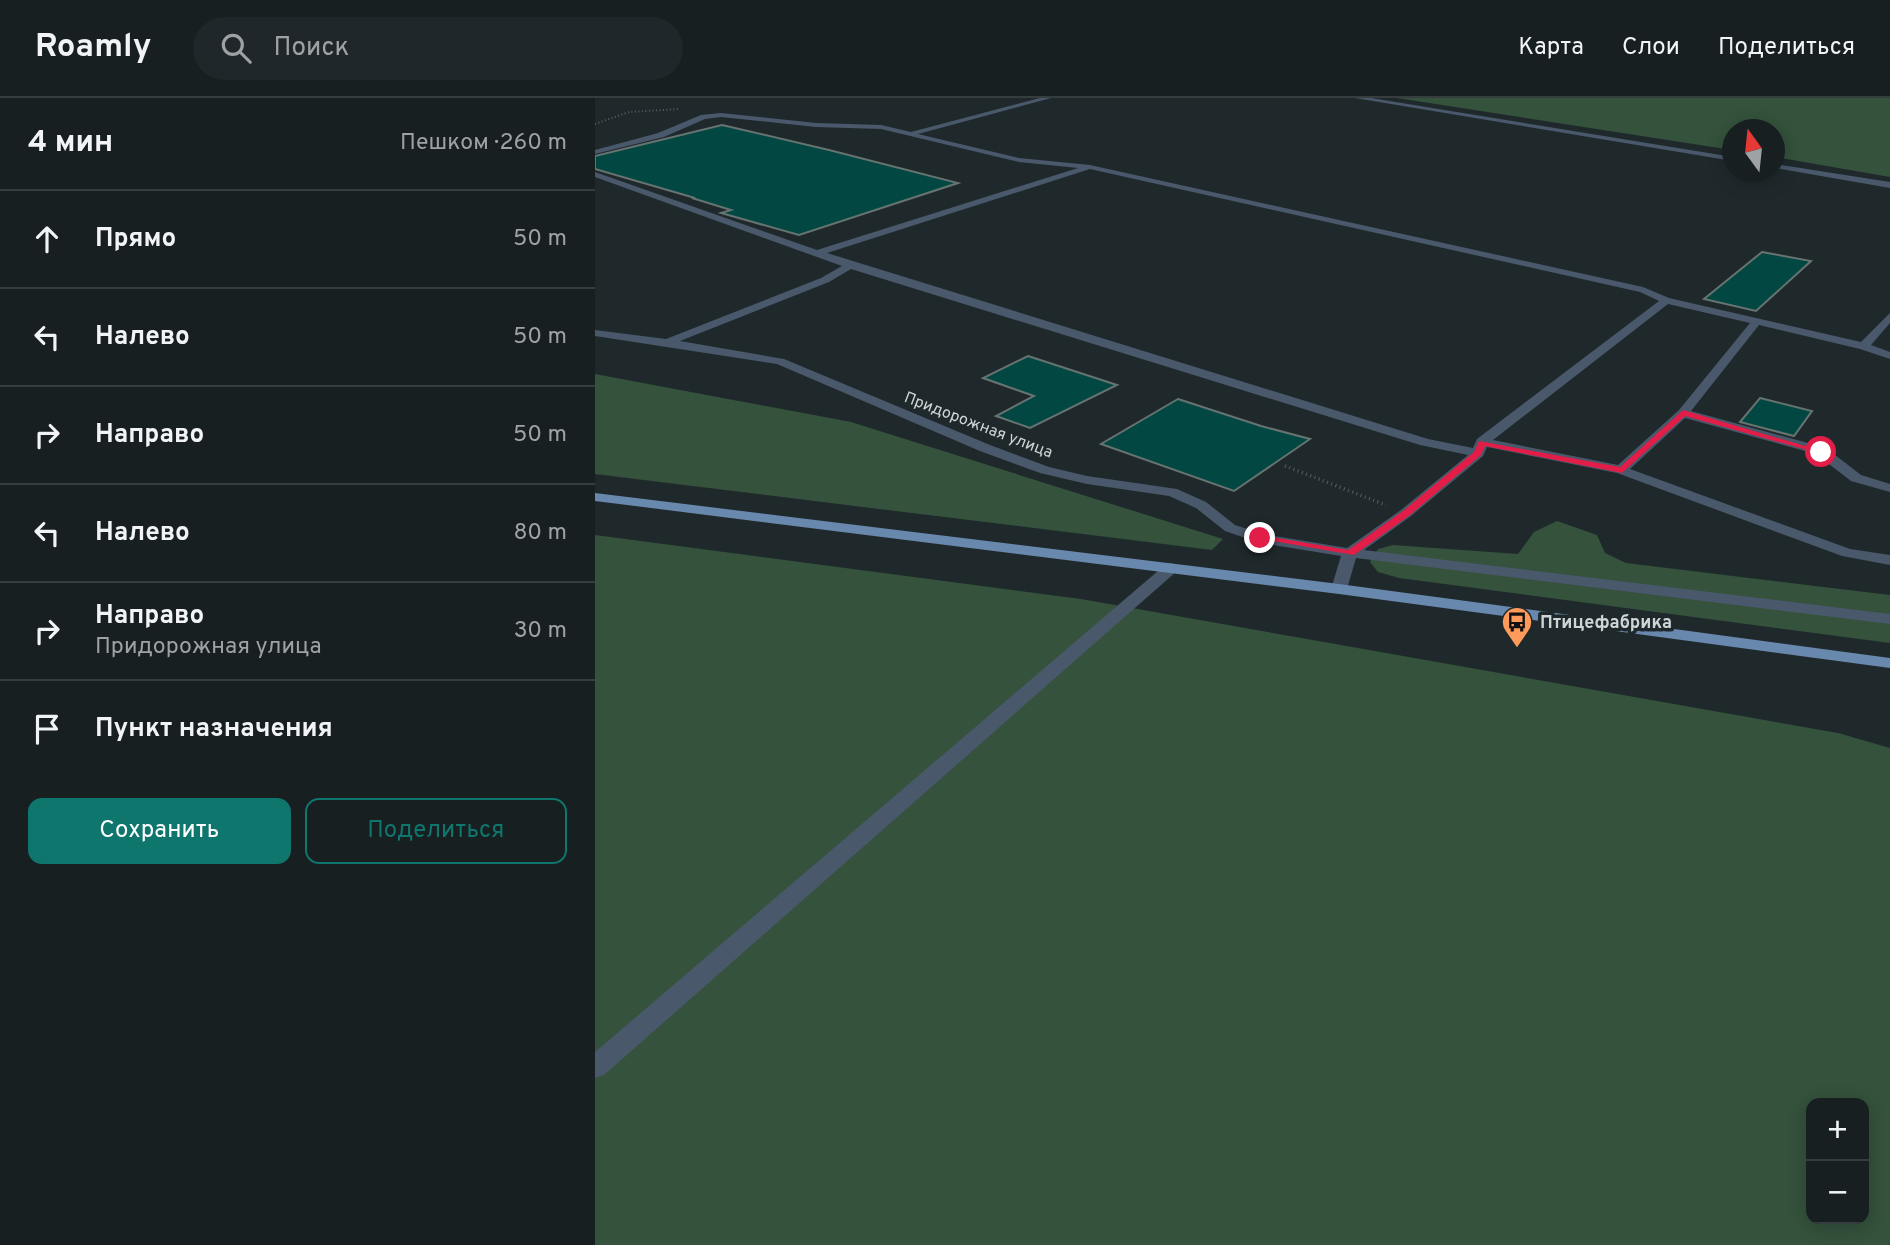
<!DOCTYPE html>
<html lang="ru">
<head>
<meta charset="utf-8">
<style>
  :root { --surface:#171f21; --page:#20272a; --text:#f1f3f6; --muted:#9ea2a5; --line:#363d3f; --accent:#0f766e }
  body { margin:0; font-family:Overpass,sans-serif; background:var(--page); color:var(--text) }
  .controls { position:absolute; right:21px; bottom:21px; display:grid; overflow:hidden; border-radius:14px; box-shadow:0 4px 18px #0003 }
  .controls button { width:63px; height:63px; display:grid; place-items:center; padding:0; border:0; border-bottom:2px solid var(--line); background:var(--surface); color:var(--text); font:35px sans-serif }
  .compass { position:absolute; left:1127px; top:21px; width:63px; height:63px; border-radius:50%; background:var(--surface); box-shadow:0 4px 18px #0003; rotate:345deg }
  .stop { position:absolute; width:21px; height:21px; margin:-16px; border:5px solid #e11d48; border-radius:50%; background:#fff }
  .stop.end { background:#e11d48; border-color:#fff; box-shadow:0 2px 7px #0008 }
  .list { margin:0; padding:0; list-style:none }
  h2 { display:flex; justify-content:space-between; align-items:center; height:91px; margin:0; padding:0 28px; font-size:30px }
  h2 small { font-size:23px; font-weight:400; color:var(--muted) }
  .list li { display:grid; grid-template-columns:46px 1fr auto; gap:21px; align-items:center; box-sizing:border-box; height:98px; padding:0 28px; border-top:2px solid var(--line) }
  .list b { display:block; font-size:26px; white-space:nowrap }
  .list p { margin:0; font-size:23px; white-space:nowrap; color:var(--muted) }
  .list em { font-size:23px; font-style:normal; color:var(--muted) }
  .actions { display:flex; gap:14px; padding:21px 28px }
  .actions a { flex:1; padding:16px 0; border:2px solid var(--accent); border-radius:14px; text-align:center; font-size:24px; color:var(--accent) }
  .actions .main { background:var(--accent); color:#fff }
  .icon { flex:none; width:38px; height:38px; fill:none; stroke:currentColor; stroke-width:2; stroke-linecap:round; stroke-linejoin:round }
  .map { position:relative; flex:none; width:1295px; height:1147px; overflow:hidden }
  header { display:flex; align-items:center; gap:42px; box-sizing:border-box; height:98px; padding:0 35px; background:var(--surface); border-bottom:2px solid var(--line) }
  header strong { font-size:33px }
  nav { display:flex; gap:38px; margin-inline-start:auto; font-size:24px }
  .search { width:490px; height:63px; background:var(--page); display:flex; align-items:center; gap:18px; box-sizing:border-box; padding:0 24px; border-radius:38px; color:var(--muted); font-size:26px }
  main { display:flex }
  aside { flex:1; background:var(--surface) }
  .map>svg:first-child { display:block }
</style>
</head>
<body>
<header>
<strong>Roamly</strong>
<div class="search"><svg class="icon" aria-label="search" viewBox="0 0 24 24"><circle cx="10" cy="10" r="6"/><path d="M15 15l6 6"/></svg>Поиск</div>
<nav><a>Карта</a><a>Слои</a><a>Поделиться</a></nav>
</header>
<main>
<aside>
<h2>4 мин<small>Пешком · 260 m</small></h2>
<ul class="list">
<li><svg class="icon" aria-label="ahead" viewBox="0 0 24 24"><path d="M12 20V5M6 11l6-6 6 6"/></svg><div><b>Прямо</b></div><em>50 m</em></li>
<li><svg class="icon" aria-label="left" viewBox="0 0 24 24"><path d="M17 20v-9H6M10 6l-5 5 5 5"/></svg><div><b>Налево</b></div><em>50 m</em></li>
<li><svg class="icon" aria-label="right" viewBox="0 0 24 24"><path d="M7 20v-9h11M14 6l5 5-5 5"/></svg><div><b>Направо</b></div><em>50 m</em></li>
<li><svg class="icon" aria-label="left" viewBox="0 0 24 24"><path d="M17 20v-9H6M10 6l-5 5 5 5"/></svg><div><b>Налево</b></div><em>80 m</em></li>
<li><svg class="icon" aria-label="right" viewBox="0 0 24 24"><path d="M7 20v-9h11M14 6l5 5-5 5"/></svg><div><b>Направо</b><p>Придорожная улица</p></div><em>30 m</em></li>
<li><svg class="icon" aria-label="arrive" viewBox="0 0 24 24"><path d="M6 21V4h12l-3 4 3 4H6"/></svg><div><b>Пункт назначения</b></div></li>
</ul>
<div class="actions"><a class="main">Сохранить</a><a>Поделиться</a></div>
</aside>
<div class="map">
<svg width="1295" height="1147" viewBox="0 0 1295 1147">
  <rect width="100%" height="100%" fill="#1f292c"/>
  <g fill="#34523c" fill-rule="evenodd">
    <polygon points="802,0 1295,0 1295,79 1180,59 1180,32 1138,32 1137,52"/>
    <polygon points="0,276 256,324 628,441 617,452 0,376"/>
    <polygon points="962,423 1002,437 1010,455 1031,465 1295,497 1295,545 804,480 783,474 775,464 783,451 798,447 923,456 939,434"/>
    <path d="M0,437l486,64 757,134 52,15v497h-1295zM1216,1005h53v116h-53z"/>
  </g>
  <g fill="#024741" stroke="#667371" stroke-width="2">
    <polygon points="127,27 234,52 363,85 204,137 126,115 136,112 97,100 100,100 0,71 0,58"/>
    <polygon points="1167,154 1216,163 1161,213 1109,201"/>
    <polygon points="433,258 522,287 435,330 401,318 439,298 388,280"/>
    <polygon points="1165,300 1217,313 1199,338 1145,324"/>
    <polygon points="583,301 666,328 715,341 639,393 506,346"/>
  </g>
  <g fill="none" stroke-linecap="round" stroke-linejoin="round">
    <polyline stroke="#565f62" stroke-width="2" stroke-dasharray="1 2.5" stroke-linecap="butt" points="0,26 34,14 84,11"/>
    <polyline stroke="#565f62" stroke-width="3.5" stroke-dasharray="1 3.5" stroke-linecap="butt" points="690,368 791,407"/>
    <g fill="#49586a" fill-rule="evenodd">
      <path d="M445,0h11l-133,36 101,24 71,7 553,122 26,11 192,44 29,-29v10l-19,22 19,7v7l-30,-10 -101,-24 -68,86 135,37 35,27 29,9v8l-39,-11 -35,-27 -131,-36 -55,51 220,80 40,6v10l-48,-9 -225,-83 -130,-26 -4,9 -72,60 -47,34 526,64v10l-534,-66 -9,31 -8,5 -8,-5 10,-33 -81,-13 -35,-12 -29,-23 -27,-12 -82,-12 -47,-11 -60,-22 -203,-87 -182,-28v-6l71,9 155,-61 21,-12 -247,-89v-5l222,78 261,-82 -59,-6 -138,-33 -65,-2 -95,-10 -16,2 -41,18 -69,17v-4l63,-17 43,-18 20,-2 95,10 65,2 30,7zM495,71l550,123 19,9 -182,138 -4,9 -45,-9 -601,-186zM256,171l569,176 48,10 -67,55 -54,38 -84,-14 -28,-9 -29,-23 -29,-13 -90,-13 -38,-9 -59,-22 -206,-86 -104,-18 149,-59zM1073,206l82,19 -71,87 -61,55 -125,-25z"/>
      <polygon points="760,0 776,0 1138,59 1138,63"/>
      <polygon points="1180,66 1295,84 1295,90 1180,70"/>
      <polygon points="576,465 584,470 582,473 9,977 0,980 0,954 570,467"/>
    </g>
    <polygon fill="#6988ad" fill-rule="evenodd" points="0,395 744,486 1295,560 1295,570 744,496 0,403"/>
  </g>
  <polygon fill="#e11d48" points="1088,312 1230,354 1223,355 1090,318 1027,375 890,348 886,357 815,417 759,457 660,440 665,437 753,452 808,413 879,354 884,343 1025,369"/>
  <defs>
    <g id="bus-pin" transform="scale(1.575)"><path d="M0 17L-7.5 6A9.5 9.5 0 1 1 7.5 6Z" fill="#ff9b5a" stroke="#1f292c"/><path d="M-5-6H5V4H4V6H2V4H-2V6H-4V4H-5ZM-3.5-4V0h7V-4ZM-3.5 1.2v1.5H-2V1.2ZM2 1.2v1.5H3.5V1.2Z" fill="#111"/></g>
  </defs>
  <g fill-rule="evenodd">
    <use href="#bus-pin" x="922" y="524"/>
  </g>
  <g text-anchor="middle" stroke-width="7" stroke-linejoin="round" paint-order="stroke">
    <g font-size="16" fill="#ced5d7" stroke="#1f292c">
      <text transform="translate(384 326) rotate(21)" y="6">Придорожная улица</text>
    </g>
    <g font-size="18" font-weight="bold" fill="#ced5d7" stroke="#1f292c" text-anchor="start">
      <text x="945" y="530">Птицефабрика</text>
    </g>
  </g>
</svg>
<div class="controls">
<button>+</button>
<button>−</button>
</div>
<svg class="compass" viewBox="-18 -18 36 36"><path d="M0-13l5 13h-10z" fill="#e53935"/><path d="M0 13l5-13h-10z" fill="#9ea2a5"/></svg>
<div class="stop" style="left:1226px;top:354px"></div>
<div class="stop end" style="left:665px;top:440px"></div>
</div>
</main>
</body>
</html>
